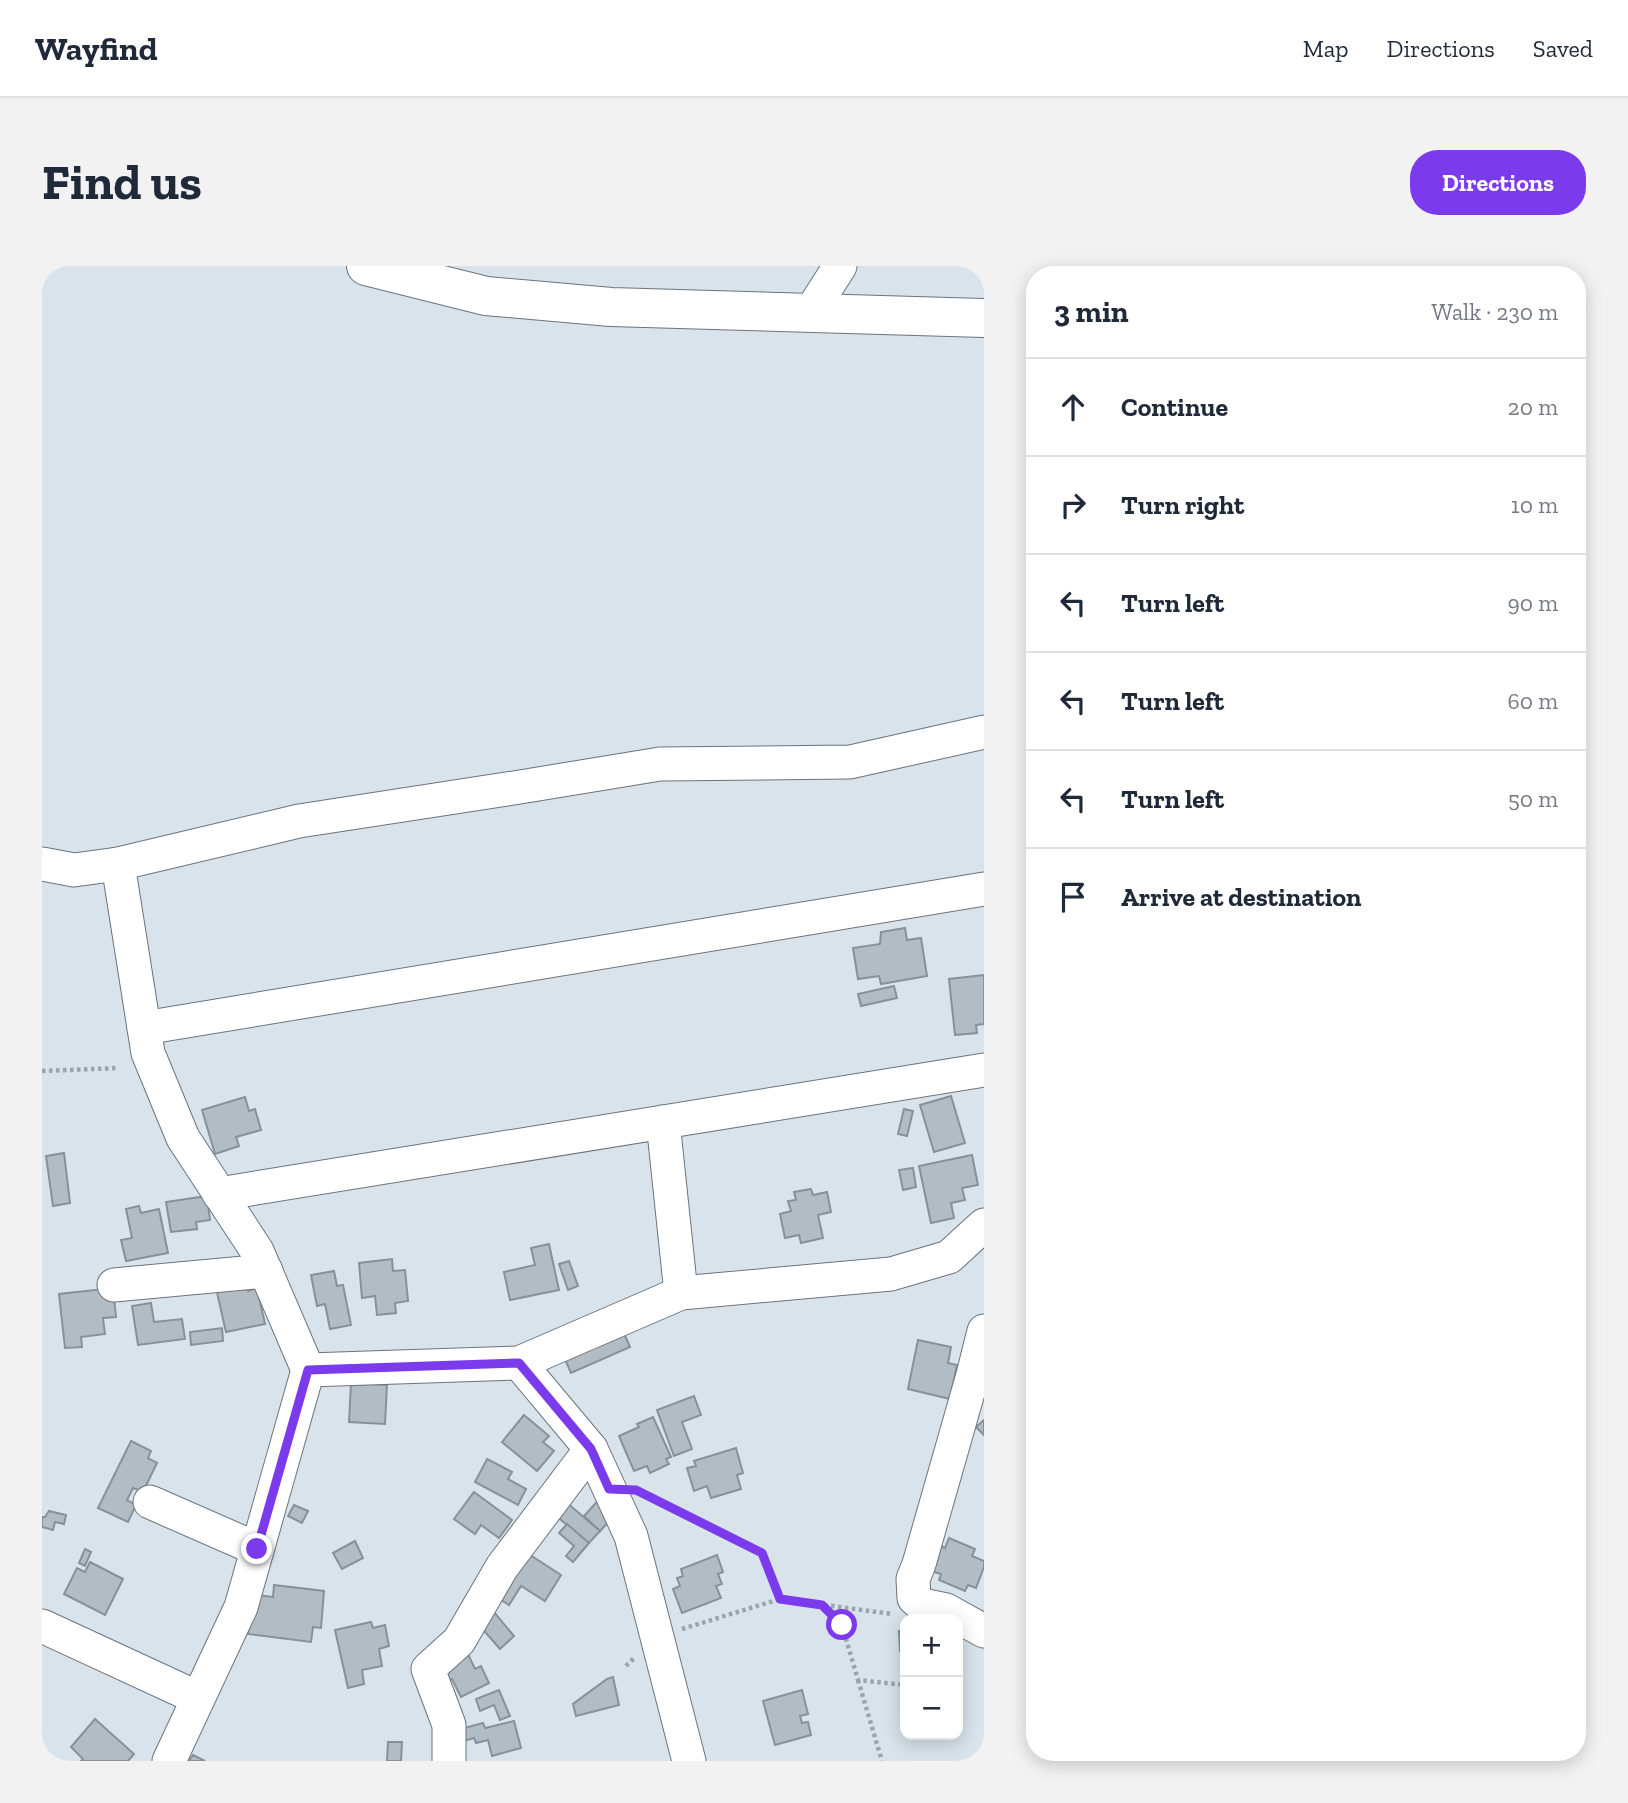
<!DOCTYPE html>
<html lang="en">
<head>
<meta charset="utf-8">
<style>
  :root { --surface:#fff; --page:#f2f2f3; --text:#1f2937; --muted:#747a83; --line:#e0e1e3; --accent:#7c3aed }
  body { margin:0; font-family:"Zilla Slab",serif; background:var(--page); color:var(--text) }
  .controls { position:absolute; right:21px; bottom:21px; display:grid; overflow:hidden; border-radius:14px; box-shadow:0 4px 18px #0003 }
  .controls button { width:63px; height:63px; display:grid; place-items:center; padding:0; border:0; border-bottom:2px solid var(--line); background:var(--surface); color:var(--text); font:35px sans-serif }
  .stop { position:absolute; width:21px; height:21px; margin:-16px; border:5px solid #7c3aed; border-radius:50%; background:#fff }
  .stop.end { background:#7c3aed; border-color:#fff; box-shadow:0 2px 7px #0008 }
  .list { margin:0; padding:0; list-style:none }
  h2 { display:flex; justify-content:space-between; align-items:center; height:91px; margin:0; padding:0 28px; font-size:30px }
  h2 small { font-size:23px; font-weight:400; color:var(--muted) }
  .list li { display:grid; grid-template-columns:46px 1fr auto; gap:21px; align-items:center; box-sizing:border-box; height:98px; padding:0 28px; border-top:2px solid var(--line) }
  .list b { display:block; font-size:26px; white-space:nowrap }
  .list em { font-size:23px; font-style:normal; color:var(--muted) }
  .icon { flex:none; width:38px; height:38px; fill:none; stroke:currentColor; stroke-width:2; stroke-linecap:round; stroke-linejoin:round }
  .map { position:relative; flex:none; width:942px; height:1495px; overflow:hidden; border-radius:28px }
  header { display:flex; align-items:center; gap:42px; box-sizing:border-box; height:98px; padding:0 35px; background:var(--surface); border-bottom:2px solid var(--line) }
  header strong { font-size:33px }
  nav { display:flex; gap:38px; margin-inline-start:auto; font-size:24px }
  .intro { display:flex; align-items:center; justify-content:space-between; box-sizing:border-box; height:168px; padding:0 42px }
  h1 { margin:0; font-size:49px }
  .button { padding:18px 32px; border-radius:28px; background:var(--accent); color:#fff; font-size:24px; font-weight:700 }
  main { display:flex; gap:42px; padding:0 42px }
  aside { flex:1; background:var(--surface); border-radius:28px; box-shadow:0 4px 18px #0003 }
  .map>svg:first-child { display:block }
</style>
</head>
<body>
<header>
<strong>Wayfind</strong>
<nav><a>Map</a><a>Directions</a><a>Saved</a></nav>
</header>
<div class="intro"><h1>Find us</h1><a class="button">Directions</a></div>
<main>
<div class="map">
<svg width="942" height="1495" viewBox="0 0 942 1495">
  <rect width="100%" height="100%" fill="#d8e3eb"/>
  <g fill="#b2bcc4" stroke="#879199" stroke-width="2">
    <polygon points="863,662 865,674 879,672 885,710 839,718 837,710 816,713 811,682 838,678 839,666"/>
    <polygon points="942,709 942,758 934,759 935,767 913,769 907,713"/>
    <polygon points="852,720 855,732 819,740 816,728"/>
    <polygon points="909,830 923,877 892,886 878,839"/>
    <polygon points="203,831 207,845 213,843 219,864 194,871 197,880 173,888 160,844"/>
    <polygon points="862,843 871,845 865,870 856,868"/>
    <polygon points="22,887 28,937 11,940 4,890"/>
    <polygon points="930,889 936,919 920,922 923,934 909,937 912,952 889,957 877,900"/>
    <polygon points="871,902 874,921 861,924 857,904"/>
    <polygon points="769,923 771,929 785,926 789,946 776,949 781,972 759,977 757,969 743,972 738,948 749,945 746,935 754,934 752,926"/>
    <polygon points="165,930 168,954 154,956 155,963 129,966 124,936"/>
    <polygon points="97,940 99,947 117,943 126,987 84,995 79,974 90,972 84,943"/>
    <polygon points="507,978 517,1024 468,1034 462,1006 493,999 489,982"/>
    <polygon points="350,993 351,1005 363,1004 366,1035 353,1037 354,1047 335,1049 333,1030 320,1032 317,997"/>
    <polygon points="527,995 536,1020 526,1024 517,998"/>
    <polygon points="292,1005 295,1020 301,1019 309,1059 288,1063 283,1038 275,1040 269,1009"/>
    <polygon points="204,1015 206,1025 215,1022 223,1058 184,1066 174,1022"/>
    <polygon points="71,1022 74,1051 61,1052 63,1068 39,1071 40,1081 23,1082 17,1028"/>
    <polygon points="109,1037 112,1056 140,1053 143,1073 96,1079 90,1040"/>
    <polygon points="180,1062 181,1075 149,1079 148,1066"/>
    <polygon points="581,1065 588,1081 529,1107 522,1091"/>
    <polygon points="876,1074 909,1081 906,1097 915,1099 908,1133 866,1123"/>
    <polygon points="309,1117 345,1119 343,1158 307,1156"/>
    <polygon points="652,1130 659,1149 640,1156 650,1183 632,1190 615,1144"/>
    <polygon points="482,1149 507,1170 501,1176 512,1185 495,1205 460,1176"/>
    <polygon points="611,1151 629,1191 624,1193 627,1198 608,1207 605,1200 592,1205 577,1170 597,1161 595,1158"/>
    <polygon points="942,1154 942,1169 934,1161"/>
    <polygon points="89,1175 109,1185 106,1192 115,1197 101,1226 91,1222 85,1234 94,1239 86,1256 56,1242"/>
    <polygon points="694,1182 701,1207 695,1209 699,1223 669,1232 665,1220 652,1225 645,1202 654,1200 652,1195"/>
    <polygon points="445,1193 470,1206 466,1213 484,1223 476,1239 433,1216"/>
    <polygon points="432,1226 470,1254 457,1272 439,1259 433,1268 412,1253"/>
    <polygon points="562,1228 573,1249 558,1265 542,1250"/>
    <polygon points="524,1236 558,1265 547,1277 513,1249"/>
    <polygon points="252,1239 266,1245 260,1257 246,1250"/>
    <polygon points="7,1245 24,1249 22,1258 13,1256 11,1264 0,1261 0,1251 3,1251"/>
    <polygon points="525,1258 547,1277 531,1296 524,1290 532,1280 517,1267"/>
    <polygon points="907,1272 933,1283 930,1290 942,1295 942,1301 934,1322 926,1319 923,1325 897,1314 899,1308 889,1305 899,1280 903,1282"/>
    <polygon points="313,1275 321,1292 300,1303 291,1287"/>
    <polygon points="43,1283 49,1286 43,1300 37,1297"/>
    <polygon points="479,1283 519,1309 503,1335 479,1320 467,1339 450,1328"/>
    <polygon points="675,1289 681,1306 676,1308 680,1318 674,1320 679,1332 640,1347 631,1323 638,1320 635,1312 641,1310 639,1303"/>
    <polygon points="48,1296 81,1313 63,1349 22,1328 35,1302 43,1306"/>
    <polygon points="232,1319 282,1325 279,1362 271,1361 269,1376 206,1368 208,1346 216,1329 231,1331"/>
    <polygon points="446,1339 472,1370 458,1383 431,1352"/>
    <polygon points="329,1356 331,1362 343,1359 347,1380 337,1383 340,1400 320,1404 322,1418 306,1422 293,1364"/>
    <polygon points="857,1365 863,1365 863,1385 858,1385"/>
    <polygon points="425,1386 433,1403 439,1400 447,1417 419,1431 410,1413 405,1415 398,1399"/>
    <polygon points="571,1411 577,1439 534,1450 531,1438 565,1413"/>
    <polygon points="457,1424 468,1450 458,1454 452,1439 438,1445 434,1433"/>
    <polygon points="760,1424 766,1448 758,1450 760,1457 766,1456 769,1469 733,1479 721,1435"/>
    <polygon points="53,1453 92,1488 86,1495 39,1495 41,1493 29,1481"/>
    <polygon points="472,1455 479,1482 450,1490 446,1474 434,1477 432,1472 422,1475 419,1463 441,1457 443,1462"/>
    <polygon points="346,1476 360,1476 359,1495 345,1495"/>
    <polygon points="0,1487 8,1491 6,1495 0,1495"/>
    <polygon points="151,1489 163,1495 147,1495"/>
  </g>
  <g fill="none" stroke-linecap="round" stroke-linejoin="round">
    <g stroke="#6b747c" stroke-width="35">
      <g id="minor">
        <polyline points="768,47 798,0"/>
        <polyline points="0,598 32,604 76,598 257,555 478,521 618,498 808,496 942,466"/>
        <polyline points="76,598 106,787 141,872 215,985 266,1104"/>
        <polyline points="102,762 942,623"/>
        <polyline points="621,856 639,1027"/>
        <polyline points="177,928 942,804"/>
        <polyline points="72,1019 224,1005"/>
        <polyline points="942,1065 931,1109 877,1298 871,1313 872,1332 880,1339 904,1344 942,1365"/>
        <polyline points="477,1097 549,1183 589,1270 647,1495"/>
        <polyline points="108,1236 215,1283"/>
        <polyline points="0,1360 156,1432"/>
        <polyline points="127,1495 199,1341 266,1104 477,1097 639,1027 849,1008 907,991 942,959"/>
        <polyline points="407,1495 407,1459 386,1403 417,1375 460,1301 549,1183"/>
      </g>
    </g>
    <g stroke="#6b747c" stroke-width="40">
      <polyline id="highway" points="324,0 444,30 569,41 942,52"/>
    </g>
    <g stroke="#9ba4aa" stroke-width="4.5" stroke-dasharray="3.5 3.5" stroke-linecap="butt">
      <polyline points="0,805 76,802"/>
      <polyline points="599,1226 720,1287 738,1333"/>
      <polyline points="780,1339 800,1359 816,1414 863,1419"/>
      <polyline points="640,1363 738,1333 850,1348"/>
      <polyline points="584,1400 592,1392"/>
      <polyline points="816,1414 840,1495"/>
    </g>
    <use href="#minor" stroke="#fff" stroke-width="33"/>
    <use href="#highway" stroke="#fff" stroke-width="38"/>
  </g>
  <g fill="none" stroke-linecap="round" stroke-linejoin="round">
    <polyline stroke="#7c3aed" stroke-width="9" points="215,1283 266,1104 477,1097 549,1183 567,1223 594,1224 720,1287 738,1333 780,1339 800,1359"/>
  </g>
</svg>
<div class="controls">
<button>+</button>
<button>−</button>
</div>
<div class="stop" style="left:800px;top:1359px"></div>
<div class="stop end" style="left:215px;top:1283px"></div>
</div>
<aside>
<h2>3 min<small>Walk · 230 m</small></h2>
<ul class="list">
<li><svg class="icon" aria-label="ahead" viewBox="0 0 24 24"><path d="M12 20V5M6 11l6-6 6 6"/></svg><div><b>Continue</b></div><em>20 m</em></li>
<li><svg class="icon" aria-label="right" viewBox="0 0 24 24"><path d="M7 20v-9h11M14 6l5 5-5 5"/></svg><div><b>Turn right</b></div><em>10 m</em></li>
<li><svg class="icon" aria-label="left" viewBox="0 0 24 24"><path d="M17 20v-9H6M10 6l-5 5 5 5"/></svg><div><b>Turn left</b></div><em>90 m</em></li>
<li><svg class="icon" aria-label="left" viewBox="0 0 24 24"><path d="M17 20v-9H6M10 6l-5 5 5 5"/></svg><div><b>Turn left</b></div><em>60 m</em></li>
<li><svg class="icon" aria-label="left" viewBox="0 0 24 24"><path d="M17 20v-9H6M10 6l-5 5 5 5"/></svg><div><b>Turn left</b></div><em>50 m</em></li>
<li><svg class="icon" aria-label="arrive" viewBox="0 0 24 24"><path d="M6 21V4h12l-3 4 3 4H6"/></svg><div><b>Arrive at destination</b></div></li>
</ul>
</aside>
</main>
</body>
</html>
